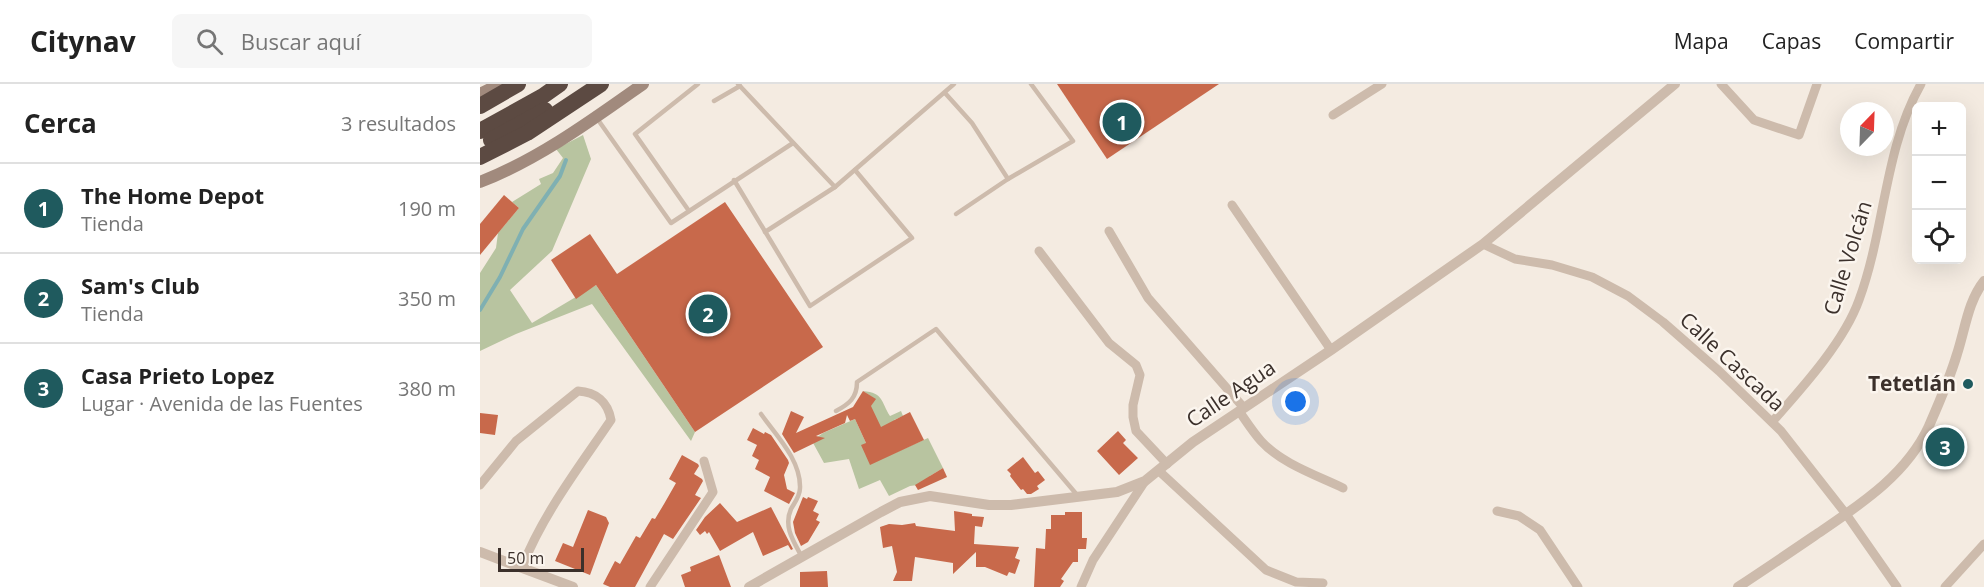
<!DOCTYPE html>
<html lang="es">
<head>
<meta charset="utf-8">
<style>
  :root { --surface:#fff; --page:#f6f6f6; --text:#222; --muted:#767676; --line:#e0e0e0; --accent:#1f5a5e }
  body { margin:0; font-family:"Open Sans",sans-serif; background:var(--page); color:var(--text) }
  .controls { position:absolute; right:18px; top:18px; display:grid; overflow:hidden; border-radius:9px; box-shadow:0 6px 24px #0002 }
  .controls button { width:54px; height:54px; display:grid; place-items:center; padding:0; border:0; border-bottom:2px solid var(--line); background:var(--surface); color:var(--text); font:30px sans-serif }
  .compass { position:absolute; left:1360px; top:18px; width:54px; height:54px; border-radius:50%; background:var(--surface); box-shadow:0 6px 24px #0002; rotate:23deg }
  .scale { position:absolute; left:18px; bottom:15px; width:86px; box-sizing:border-box; padding-left:6px; border:3px solid #3b302b; border-top:0; font-size:16px; line-height:21px; white-space:nowrap; color:#3b302b; -webkit-text-stroke:4px #fbf5ee; paint-order:stroke }
  .you { position:absolute; left:816px; top:318px; width:21px; height:21px; margin:-15px; border:4px solid #fff; border-radius:50%; background:#1a73e8; box-shadow:0 0 0 9px #1a73e833 }
  .badge { display:grid; place-items:center; width:39px; height:39px; border-radius:50%; background:var(--accent); color:#fff; font-size:20px; font-weight:700 }
  .pin { position:absolute; translate:-50% -50%; border:3px solid #fff; box-shadow:0 2px 6px #0006 }
  .list { margin:0; padding:0; list-style:none }
  h2 { display:flex; justify-content:space-between; align-items:center; height:78px; margin:0; padding:0 24px; font-size:26px }
  h2 small { font-size:20px; font-weight:400; color:var(--muted) }
  .list li { display:grid; grid-template-columns:39px 1fr auto; gap:18px; align-items:center; box-sizing:border-box; height:90px; padding:0 24px; border-top:2px solid var(--line) }
  .list b { display:block; font-size:22px; white-space:nowrap }
  .list p { margin:0; font-size:20px; white-space:nowrap; color:var(--muted) }
  .list em { font-size:20px; font-style:normal; color:var(--muted) }
  .icon { flex:none; width:33px; height:33px; fill:none; stroke:currentColor; stroke-width:2; stroke-linecap:round; stroke-linejoin:round }
  .map { position:relative; flex:none; width:1504px; height:503px; overflow:hidden }
  header { display:flex; align-items:center; gap:36px; box-sizing:border-box; height:84px; padding:0 30px; background:var(--surface); border-bottom:2px solid var(--line) }
  header strong { font-size:28px }
  nav { display:flex; gap:33px; margin-inline-start:auto; font-size:21px }
  .search { width:420px; height:54px; background:var(--page); display:flex; align-items:center; gap:15px; box-sizing:border-box; padding:0 21px; border-radius:9px; color:var(--muted); font-size:22px }
  main { display:flex }
  aside { flex:1; background:var(--surface) }
  .map>svg:first-child { display:block }
</style>
</head>
<body>
<header>
<strong>Citynav</strong>
<div class="search"><svg class="icon" aria-label="search" viewBox="0 0 24 24"><circle cx="10" cy="10" r="6"/><path d="M15 15l6 6"/></svg>Buscar aquí</div>
<nav><a>Mapa</a><a>Capas</a><a>Compartir</a></nav>
</header>
<main>
<aside>
<h2>Cerca<small>3 resultados</small></h2>
<ul class="list">
<li><span class="badge">1</span><div><b>The Home Depot</b><p>Tienda</p></div><em>190 m</em></li>
<li><span class="badge">2</span><div><b>Sam's Club</b><p>Tienda</p></div><em>350 m</em></li>
<li><span class="badge">3</span><div><b>Casa Prieto Lopez</b><p>Lugar · Avenida de las Fuentes</p></div><em>380 m</em></li>
</ul>
</aside>
<div class="map">
<svg width="1504" height="503" viewBox="0 0 1504 503">
  <rect width="100%" height="100%" fill="#f4ebe1"/>
  <g fill="#b8c4a0">
    <polygon points="103,51 111,75 72,167 30,206 52,239 116,201 215,348 211,357 112,220 36,250 0,267 0,189 16,164 18,149 39,124 32,118 61,100 59,95 73,89 83,74 76,65"/>
    <path d="M383,307c21,2 18,11 27,25l11,-5 2,5 -9,4 4,8 -14,7 -20,-18 11,-18z"/>
    <polygon points="375,335 386,359 390,380 448,354 463,384 450,392 453,399 430,402 409,412 400,396 379,405 369,375 344,379 332,357 343,349"/>
  </g>
  <g fill="none" stroke-linecap="round" stroke-linejoin="round">
    <polyline stroke="#7fb0b2" stroke-width="4" points="0,226 20,193 43,145 80,92 86,76"/>
  </g>
  <g fill="#c8694b">
    <polygon points="577,0 739,0 627,75"/>
    <polygon points="24,111 39,124 0,171 0,140"/>
    <polygon points="245,118 343,263 215,348 116,201 96,215 71,176 110,150 137,190"/>
    <polygon points="383,307 396,315 391,322 401,343 430,328 444,356 390,381 381,361 386,359 375,335 370,337 367,331 365,339 336,352 345,354 314,369 302,350 311,327 324,333 316,349 373,323"/>
    <polygon points="0,329 18,331 15,351 0,349"/>
    <polygon points="273,344 284,350 285,348 291,351 308,376 309,379 304,391 307,405 315,409 309,420 284,407 290,393 275,385 279,376 272,372 277,361 267,356"/>
    <polygon points="638,347 646,356 643,359 658,374 639,391 617,367"/>
    <polygon points="202,371 218,380 219,382 214,390 222,395 223,397 215,411 221,414 193,455 184,450 155,503 130,503 123,500 135,477 140,480 156,452 160,454 172,434 175,435 184,420 196,399 189,395"/>
    <polygon points="543,373 555,389 558,387 565,396 557,402 559,405 551,410 547,410 543,405 541,406 530,392 531,390 527,386"/>
    <polygon points="463,384 467,393 438,406 435,401"/>
    <polygon points="323,413 327,415 328,413 338,417 333,427 339,430 336,436 340,438 328,458 321,462 315,449 313,438"/>
    <polygon points="240,419 257,438 291,423 313,465 311,466 308,461 283,472 273,448 240,467 229,448 227,450 225,447 220,451 216,446 225,433"/>
    <polygon points="108,426 126,433 129,439 110,491 75,477 83,459 93,463"/>
    <polygon points="474,427 492,430 492,432 504,433 502,443 495,442 494,460 539,463 535,474 540,476 535,490 529,488 527,492 505,483 496,483 496,468 473,490 473,479 435,473 432,497 413,497 417,488 412,462 403,464 400,443 409,440 422,441 435,439 436,442 475,447"/>
    <polygon points="585,428 602,428 602,454 607,454 606,465 598,465 598,478 593,478 581,495 584,497 580,503 554,503 556,464 565,465 566,445 571,445 571,431 585,431"/>
    <polygon points="239,471 251,503 205,503 201,491 211,487 210,483"/>
    <polygon points="347,487 348,503 320,503 320,488"/>
  </g>
  <g fill="none" stroke-linecap="round" stroke-linejoin="round">
    <g stroke="#cdbbac" stroke-width="4.5">
      <polyline points="258,0 355,103"/>
      <polyline points="465,9 492,39 528,95 593,57 551,0"/>
      <polyline points="234,17 260,2"/>
      <polyline points="116,33 191,139 313,59"/>
      <polyline points="254,96 330,222 432,154 375,86"/>
      <polyline points="209,127 155,50 218,0"/>
      <polyline points="476,130 528,95"/>
      <polyline points="285,148 355,103 474,0"/>
      <path d="M356,327c13,-7 21,-13 21,-29l79,-53 142,167"/>
      <path d="M281,330c15,21 40,46 39,74 0,8 -5,14 -9,21 -8,18 3,33 11,48"/>
    </g>
    <g stroke="#cdbbac" stroke-width="9">
      <polyline points="1241,0 1274,36 1319,51 1337,0"/>
      <polyline points="853,31 902,0"/>
      <polyline points="752,121 851,266"/>
      <polyline points="629,147 668,214 764,324"/>
      <polyline points="1003,160 1035,175 1072,181 1112,193 1148,212 1183,238 1239,287 1301,347 1366,430 1417,503"/>
      <polyline points="559,167 629,259 656,281 660,291 653,321 653,333 656,347 687,380"/>
      <path d="M759,327c7,10 14,21 22,30 21,23 55,34 82,47"/>
      <path d="M1292,338c30,-34 72,-80 87,-122 26,-70 25,-151 62,-216"/>
      <polyline points="679,387 786,486 816,498 843,499"/>
      <path d="M0,401l36,-44 62,-50c18,1 30,11 33,29 -32,47 -68,94 -89,147"/>
      <polyline points="1017,427 1039,432 1060,446 1098,503"/>
      <polyline points="170,503 233,408 224,377"/>
      <polyline points="601,503 613,476 665,397"/>
      <polyline points="1465,503 1504,460"/>
    </g>
    <g stroke="#cdbbac" stroke-width="10">
      <polyline points="0,468 93,503"/>
      <polyline points="269,503 401,428 420,418 450,412 509,421 531,421 637,408 665,397 713,358 851,266 1003,160 1195,0"/>
      <path d="M1258,503c26,-17 51,-34 76,-51 44,-30 92,-60 115,-110 10,-23 21,-48 28,-72 8,-24 11,-53 27,-73"/>
    </g>
    <g stroke="#a18a7d" stroke-width="12">
      <polyline points="0,10 20,0"/>
      <path d="M0,98c59,-23 112,-62 163,-98"/>
    </g>
    <g stroke="#5c4a42" stroke-width="16">
      <polyline points="0,22 38,0"/>
      <polyline points="0,47 63,12 80,0"/>
      <polyline points="11,56 65,26"/>
      <polyline points="0,73 47,49 121,0"/>
    </g>
  </g>
  <circle fill="#1f5a5e" stroke="#fbf5ee" stroke-width="2" cx="1488" cy="300" r="6"/>
  <g text-anchor="middle" stroke-width="5" stroke-linejoin="round" paint-order="stroke">
    <g font-size="21" fill="#3b302b" stroke="#fbf5ee">
      <text transform="translate(1368 174) rotate(-73)" y="7">Calle Volcán</text>
      <text transform="translate(1252 278) rotate(43)" y="7">Calle Cascada</text>
      <text transform="translate(751 310) rotate(-34)" y="7">Calle Agua</text>
    </g>
    <g font-size="21" font-weight="bold" fill="#3b302b" stroke="#fbf5ee" text-anchor="end">
      <text x="1476" y="307">Tetetlán</text>
    </g>
  </g>
</svg>
<div class="controls">
<button>+</button>
<button>−</button>
<button><svg class="icon" aria-label="locate" viewBox="0 0 24 24"><circle cx="12" cy="12" r="6"/><path d="M12 2v4M12 18v4M2 12h4M18 12h4"/></svg></button>
</div>
<svg class="compass" viewBox="-18 -18 36 36"><path d="M0-13l5 13h-10z" fill="#e53935"/><path d="M0 13l5-13h-10z" fill="#767676"/></svg>
<div class="scale">50 m</div>
<div class="you"></div>
<div class="pin badge" style="left:642px;top:38px">1</div>
<div class="pin badge" style="left:228px;top:230px">2</div>
<div class="pin badge" style="left:1465px;top:363px">3</div>
</div>
</main>
</body>
</html>
